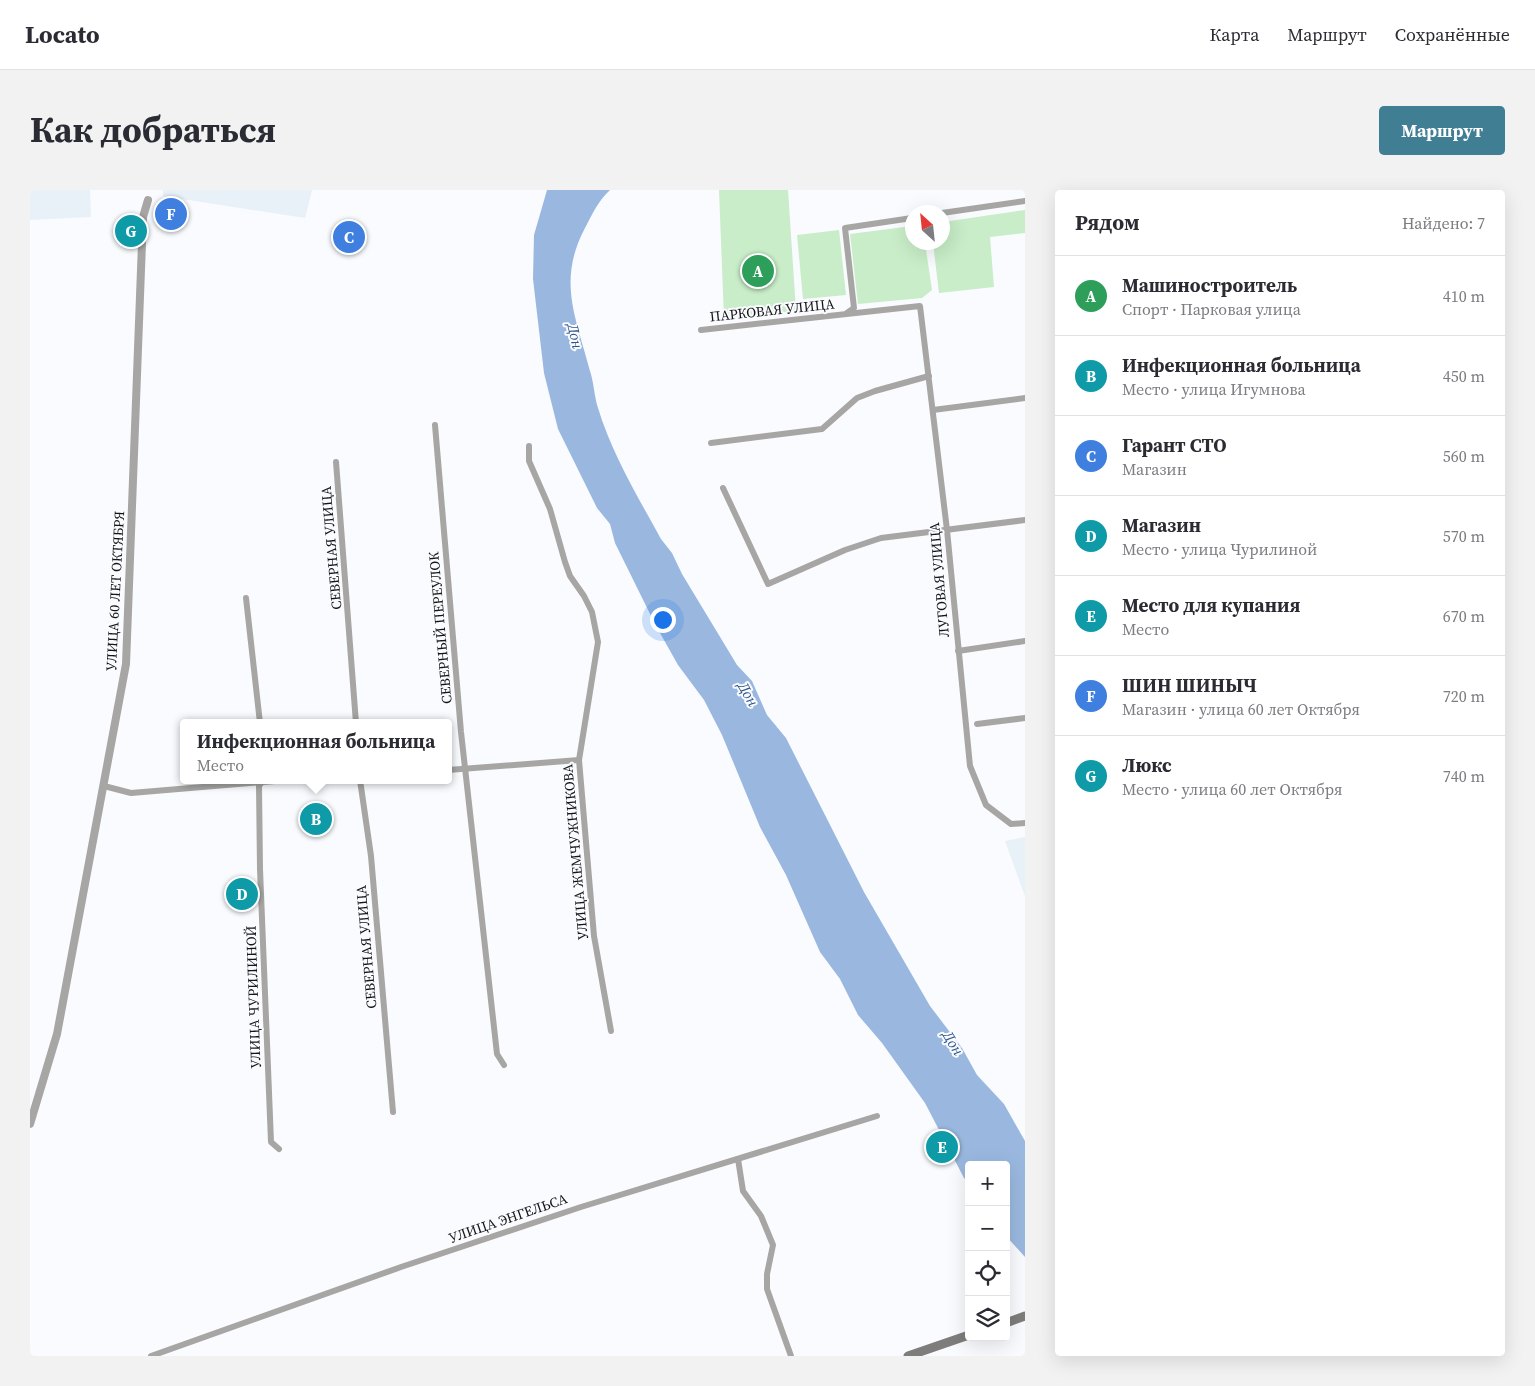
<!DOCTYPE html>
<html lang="ru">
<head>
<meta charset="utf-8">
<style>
  :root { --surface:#fff; --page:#f2f2f3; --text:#2b2b33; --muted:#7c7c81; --line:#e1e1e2; --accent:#407e94 }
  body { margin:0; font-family:"Source Serif 4",serif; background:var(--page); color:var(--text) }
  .controls { position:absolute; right:15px; bottom:15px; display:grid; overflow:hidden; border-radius:5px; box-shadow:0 5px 20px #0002 }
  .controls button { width:45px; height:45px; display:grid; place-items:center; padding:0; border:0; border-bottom:1px solid var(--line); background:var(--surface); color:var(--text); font:25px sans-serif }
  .compass { position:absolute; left:875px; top:15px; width:45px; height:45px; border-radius:50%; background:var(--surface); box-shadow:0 5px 20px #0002; rotate:333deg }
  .you { position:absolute; left:632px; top:429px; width:18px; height:18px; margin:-12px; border:4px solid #fff; border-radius:50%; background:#1a73e8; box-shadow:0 0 0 8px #1a73e833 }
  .badge { display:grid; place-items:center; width:32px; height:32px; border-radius:50%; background:var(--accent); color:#fff; font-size:16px; font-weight:700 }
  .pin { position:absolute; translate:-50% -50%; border:2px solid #fff; box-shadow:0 1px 5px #0006 }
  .popup { position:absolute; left:150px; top:529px; width:272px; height:65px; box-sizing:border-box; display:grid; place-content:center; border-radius:5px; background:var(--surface); filter:drop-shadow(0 1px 4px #0005); font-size:16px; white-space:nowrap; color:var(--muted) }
  .popup b { font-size:19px; color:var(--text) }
  .popup::after { content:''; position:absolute; left:50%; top:100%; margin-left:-10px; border:10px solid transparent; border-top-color:var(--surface) }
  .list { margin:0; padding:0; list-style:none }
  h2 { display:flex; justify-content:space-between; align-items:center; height:65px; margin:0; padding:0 20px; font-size:21px }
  h2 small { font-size:16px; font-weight:400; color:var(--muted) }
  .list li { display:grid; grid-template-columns:32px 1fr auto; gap:15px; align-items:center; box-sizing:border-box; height:80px; padding:0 20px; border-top:1px solid var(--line) }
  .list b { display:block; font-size:19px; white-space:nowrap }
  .list p { margin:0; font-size:16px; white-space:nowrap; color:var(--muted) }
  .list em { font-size:16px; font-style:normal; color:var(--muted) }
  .icon { flex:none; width:28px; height:28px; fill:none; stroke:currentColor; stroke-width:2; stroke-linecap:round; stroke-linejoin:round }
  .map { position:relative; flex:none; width:995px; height:1166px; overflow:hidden; border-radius:5px }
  header { display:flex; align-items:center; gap:30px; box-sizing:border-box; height:70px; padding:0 25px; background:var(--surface); border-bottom:1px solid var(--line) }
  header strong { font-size:24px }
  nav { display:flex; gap:28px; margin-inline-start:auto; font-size:18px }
  .intro { display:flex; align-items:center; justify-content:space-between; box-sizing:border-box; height:120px; padding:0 30px }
  h1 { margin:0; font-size:35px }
  .button { padding:12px 22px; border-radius:5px; background:var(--accent); color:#fff; font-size:18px; font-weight:700 }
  main { display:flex; gap:30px; padding:0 30px }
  aside { flex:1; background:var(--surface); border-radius:5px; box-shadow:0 5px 20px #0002 }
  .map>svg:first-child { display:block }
</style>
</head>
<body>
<header>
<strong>Locato</strong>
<nav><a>Карта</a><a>Маршрут</a><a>Сохранённые</a></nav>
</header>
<div class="intro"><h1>Как добраться</h1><a class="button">Маршрут</a></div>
<main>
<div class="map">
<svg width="995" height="1166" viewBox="0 0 995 1166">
  <rect width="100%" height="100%" fill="#f9fbfe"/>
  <g fill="#e8f0f8">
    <polygon points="0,0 60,0 61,27 0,30"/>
    <polygon points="133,0 282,0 275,28 133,6"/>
    <polygon points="995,647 995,706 975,651"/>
  </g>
  <g fill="#c8edc8">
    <polygon points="689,0 758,0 766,121 694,128"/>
    <polygon points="995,20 995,43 960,47 964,97 909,103 903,53 912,52 913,32"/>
    <polygon points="882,36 882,52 895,53 902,100 892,108 828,114 820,44"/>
    <polygon points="809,40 816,105 773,109 767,45"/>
  </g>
  <path fill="#9ab8df" d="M517,0h63c-12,11 -17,23 -25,38 -28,53 -9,89 5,143 4,12 4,25 8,37 14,46 40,89 63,131l11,14 10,21 55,91 15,16 15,34 19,23 78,154 66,114 32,42 15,27 27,29 21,37v116l-19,-21v-71h-37v18l-5,-5 -39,-75 -43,-60 -24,-28 -18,-36 -20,-27 -34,-77 -26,-48 -38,-92 -18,-35 -26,-35 -23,-41 -40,-81 -5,-19 -13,-16 -39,-79 -14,-56 -11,-94 1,-44z"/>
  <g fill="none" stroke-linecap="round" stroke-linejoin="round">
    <g stroke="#a7a6a5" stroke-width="6">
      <polyline points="912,23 995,11"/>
      <polyline points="817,123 824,118 815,38 882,28"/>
      <polyline points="671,140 890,116 917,340 940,576 956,615 981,634 995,633"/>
      <polyline points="903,220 995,208"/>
      <polyline points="405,235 431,542 467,864 474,875"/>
      <polyline points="681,253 792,239 827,208 845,201 899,186"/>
      <polyline points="499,256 499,271 520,319 535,372 540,386 554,406 562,422 568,452 549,570 564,746 581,841"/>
      <polyline points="306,272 326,533"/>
      <polyline points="693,298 738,394 815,360 851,348 995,330"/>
      <polyline points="216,408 230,533"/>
      <polyline points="928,461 995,451"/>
      <polyline points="947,534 995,528"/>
      <polyline points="418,580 549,570"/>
      <polyline points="233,590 229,596 230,679 241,952 249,959"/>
      <polyline points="330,590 341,666 363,922"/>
      <polyline points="74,596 101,603 257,590"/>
      <polyline points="708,969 713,1001 731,1026 743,1055 737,1084 737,1099 761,1166"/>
      <polyline points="121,1166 371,1077 551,1017 847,926"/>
    </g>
    <polyline stroke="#a7a6a5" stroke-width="8" points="0,934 27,844 96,474 113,27 118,10"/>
    <g stroke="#7f7d7c" stroke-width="9">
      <polyline points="976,1133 995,1126"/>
      <polyline points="878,1166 939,1145"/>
    </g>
  </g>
  <g text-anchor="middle" stroke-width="4" stroke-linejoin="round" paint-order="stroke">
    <g font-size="14" fill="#151516" stroke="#f9fbfe">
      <text transform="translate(742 120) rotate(-6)" y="5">ПАРКОВАЯ УЛИЦА</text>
      <text transform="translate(301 358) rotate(-95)" y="5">СЕВЕРНАЯ УЛИЦА</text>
      <text transform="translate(909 390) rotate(-95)" y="5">ЛУГОВАЯ УЛИЦА</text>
      <text transform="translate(85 401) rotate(-87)" y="5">УЛИЦА 60 ЛЕТ ОКТЯБРЯ</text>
      <text transform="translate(410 438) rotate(-95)" y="5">СЕВЕРНЫЙ ПЕРЕУЛОК</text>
      <text transform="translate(545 662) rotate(-95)" y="5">УЛИЦА ЖЕМЧУЖНИКОВА</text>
      <text transform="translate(336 757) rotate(-95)" y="5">СЕВЕРНАЯ УЛИЦА</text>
      <text transform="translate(223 807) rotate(-92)" y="5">УЛИЦА ЧУРИЛИНОЙ</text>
      <text transform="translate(478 1028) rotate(-19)" y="5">УЛИЦА ЭНГЕЛЬСА</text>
    </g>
    <g font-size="15" font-style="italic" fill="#2f5689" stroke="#f9fbfe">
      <text transform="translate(545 146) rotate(77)" y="5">Дон</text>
      <text transform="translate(718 504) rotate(60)" y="5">Дон</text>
      <text transform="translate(923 853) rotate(59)" y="5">Дон</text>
    </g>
  </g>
</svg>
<div class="controls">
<button>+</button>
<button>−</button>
<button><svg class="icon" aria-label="locate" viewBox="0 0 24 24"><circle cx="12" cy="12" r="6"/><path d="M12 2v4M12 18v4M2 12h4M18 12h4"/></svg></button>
<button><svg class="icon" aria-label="layers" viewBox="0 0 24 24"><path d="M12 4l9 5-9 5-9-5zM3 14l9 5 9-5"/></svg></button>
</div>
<svg class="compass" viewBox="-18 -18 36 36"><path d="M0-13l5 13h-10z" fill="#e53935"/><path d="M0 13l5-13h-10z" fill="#7c7c81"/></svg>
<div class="you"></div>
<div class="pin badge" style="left:728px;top:81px;background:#2e9e5b">A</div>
<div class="pin badge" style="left:286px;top:629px;background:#0f9aa8">B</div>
<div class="popup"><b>Инфекционная больница</b>Место</div>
<div class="pin badge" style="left:319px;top:47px;background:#3f7fe0">C</div>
<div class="pin badge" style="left:212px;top:704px;background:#0f9aa8">D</div>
<div class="pin badge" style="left:912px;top:957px;background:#0f9aa8">E</div>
<div class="pin badge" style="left:141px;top:24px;background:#3f7fe0">F</div>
<div class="pin badge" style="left:101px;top:41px;background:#0f9aa8">G</div>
</div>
<aside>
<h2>Рядом<small>Найдено: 7</small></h2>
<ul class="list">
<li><span class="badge" style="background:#2e9e5b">A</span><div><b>Машиностроитель</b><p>Спорт · Парковая улица</p></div><em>410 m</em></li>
<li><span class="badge" style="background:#0f9aa8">B</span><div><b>Инфекционная больница</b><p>Место · улица Игумнова</p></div><em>450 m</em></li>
<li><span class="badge" style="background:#3f7fe0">C</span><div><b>Гарант СТО</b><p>Магазин</p></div><em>560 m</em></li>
<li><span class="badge" style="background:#0f9aa8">D</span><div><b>Магазин</b><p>Место · улица Чурилиной</p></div><em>570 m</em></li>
<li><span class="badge" style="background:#0f9aa8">E</span><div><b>Место для купания</b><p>Место</p></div><em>670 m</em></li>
<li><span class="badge" style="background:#3f7fe0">F</span><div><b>ШИН ШИНЫЧ</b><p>Магазин · улица 60 лет Октября</p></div><em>720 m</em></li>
<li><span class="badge" style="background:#0f9aa8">G</span><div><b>Люкс</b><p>Место · улица 60 лет Октября</p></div><em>740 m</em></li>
</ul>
</aside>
</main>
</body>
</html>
